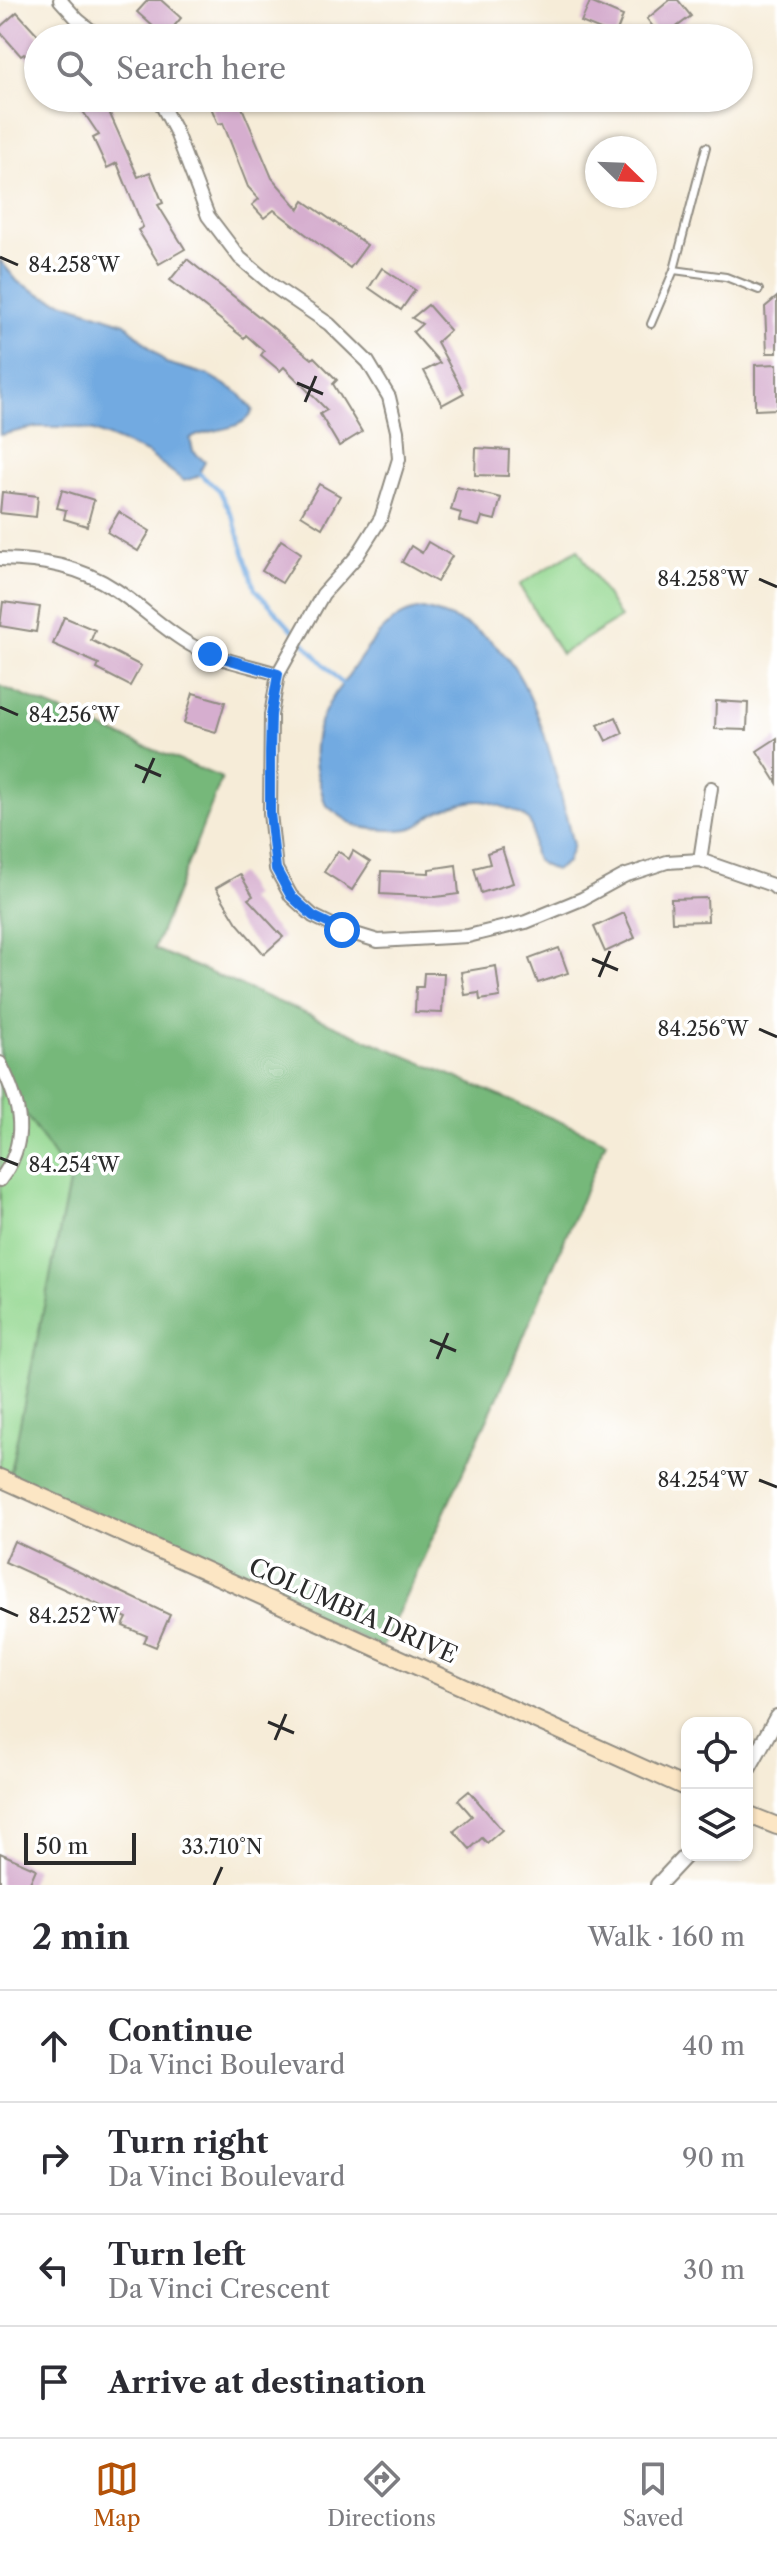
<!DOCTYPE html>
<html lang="en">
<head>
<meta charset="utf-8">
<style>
  :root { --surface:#fff; --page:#f2f2f3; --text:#2b2b33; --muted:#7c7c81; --line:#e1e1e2; --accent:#b45309 }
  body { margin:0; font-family:"Libre Caslon Text",serif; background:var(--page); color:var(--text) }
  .controls { position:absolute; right:24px; bottom:24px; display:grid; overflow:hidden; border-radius:16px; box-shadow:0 2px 6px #0004 }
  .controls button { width:72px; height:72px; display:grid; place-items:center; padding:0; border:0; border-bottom:2px solid var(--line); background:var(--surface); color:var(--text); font:40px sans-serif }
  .compass { position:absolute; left:585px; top:136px; width:72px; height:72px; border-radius:50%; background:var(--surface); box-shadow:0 2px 6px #0004; rotate:113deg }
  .scale { position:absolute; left:24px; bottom:20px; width:112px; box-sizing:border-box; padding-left:8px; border:4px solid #2b2b2b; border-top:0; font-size:22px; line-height:28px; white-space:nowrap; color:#2b2b2b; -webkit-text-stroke:6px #fff; paint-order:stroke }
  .stop { position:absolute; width:24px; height:24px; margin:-18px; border:6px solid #1a73e8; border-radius:50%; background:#fff }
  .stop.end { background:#1a73e8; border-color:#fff; box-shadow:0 2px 8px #0008 }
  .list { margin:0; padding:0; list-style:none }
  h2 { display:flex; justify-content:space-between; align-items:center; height:104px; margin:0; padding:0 32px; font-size:34px }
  h2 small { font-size:26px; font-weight:400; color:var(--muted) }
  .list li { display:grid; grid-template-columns:52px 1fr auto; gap:24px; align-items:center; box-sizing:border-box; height:112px; padding:0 32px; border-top:2px solid var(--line) }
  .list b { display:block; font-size:30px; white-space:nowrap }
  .list p { margin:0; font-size:26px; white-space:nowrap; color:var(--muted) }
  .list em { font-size:26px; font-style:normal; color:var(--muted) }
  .icon { flex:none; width:44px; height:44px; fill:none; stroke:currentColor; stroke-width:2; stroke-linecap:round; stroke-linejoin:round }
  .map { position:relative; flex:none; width:777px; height:1885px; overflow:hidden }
  .search { position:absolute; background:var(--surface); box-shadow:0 2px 6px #0004; left:24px; right:24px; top:24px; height:88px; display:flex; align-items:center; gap:20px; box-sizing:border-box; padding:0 28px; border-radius:44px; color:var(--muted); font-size:30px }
  .sheet { height:552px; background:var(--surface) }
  nav { display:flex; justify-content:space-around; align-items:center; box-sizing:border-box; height:112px; border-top:2px solid var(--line); background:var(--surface); font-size:22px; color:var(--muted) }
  nav a { display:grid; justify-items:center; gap:4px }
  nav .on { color:var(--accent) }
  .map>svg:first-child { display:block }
</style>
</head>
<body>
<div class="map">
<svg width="777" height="1885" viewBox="0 0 777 1885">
  <rect width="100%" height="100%" fill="#fff"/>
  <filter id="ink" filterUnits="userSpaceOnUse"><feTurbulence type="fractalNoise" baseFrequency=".0125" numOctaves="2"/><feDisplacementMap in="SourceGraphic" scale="16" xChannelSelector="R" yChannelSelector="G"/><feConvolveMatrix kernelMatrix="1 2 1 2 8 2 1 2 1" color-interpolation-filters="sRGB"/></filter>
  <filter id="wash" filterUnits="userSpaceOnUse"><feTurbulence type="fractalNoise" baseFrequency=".006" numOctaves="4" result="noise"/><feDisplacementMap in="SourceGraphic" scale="32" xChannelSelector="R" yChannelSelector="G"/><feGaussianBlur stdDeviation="1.8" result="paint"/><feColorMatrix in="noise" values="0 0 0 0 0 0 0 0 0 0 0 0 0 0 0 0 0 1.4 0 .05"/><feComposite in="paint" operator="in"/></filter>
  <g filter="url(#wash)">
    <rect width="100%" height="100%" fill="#f6ecd8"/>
    <g fill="#93d78f" stroke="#5f815d" stroke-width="2">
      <polygon points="578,549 620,618 561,654 519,585"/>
      <polygon points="0,1076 70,1179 10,1473 0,1469"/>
    </g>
    <polygon fill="#76b87a" stroke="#507252" stroke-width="2" points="0,686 222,778 154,949 606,1141 508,1374 382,1648 10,1473 70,1180 0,1076"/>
    <g fill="#72aae1" stroke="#4e6a86" stroke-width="2">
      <path d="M0,260l18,22 26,14 81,27 41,40 42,12 31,18 14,17c-10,23 -44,17 -63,29l3,12 12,11 -8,15 -13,4 -37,-28 -53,-22 -20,-4h-37l-37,8z"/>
      <path d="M423,609c24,6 47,15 67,31 51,43 67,143 83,205l-6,17 -11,8c-42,-10 -9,-39 -34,-55 -9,-6 -25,-10 -34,-13 -16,-4 -45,6 -59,15 -5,3 -8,8 -14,10 -12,5 -48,3 -60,-2 -5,-2 -27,-17 -29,-21 -4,-6 -5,-17 -7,-23 -12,-39 2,-71 26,-101 20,-27 41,-68 78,-71z"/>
    </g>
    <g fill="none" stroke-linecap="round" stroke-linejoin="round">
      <polyline stroke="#72aae1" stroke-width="4" points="199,473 219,490 234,520 255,589 342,684"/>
    </g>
    <g id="blocks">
      <g fill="#d6aecf">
        <polygon points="148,0 161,0 181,18 165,37 137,12"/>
        <polygon points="670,0 678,0 691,16 662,38 647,19"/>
        <polygon points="590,2 623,16 615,36 581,22"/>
        <polygon points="17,12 38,35 38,69 24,54 21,56 0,32 0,27"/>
        <polygon points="74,98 105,98 114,111 110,114 138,177 150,172 163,203 158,205 185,249 159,264 138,230 143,227 117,163 107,168 93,138 99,135"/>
        <polygon points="207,98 238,98 272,178 299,209 304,201 367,245 350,268 274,210 264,218 252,205 259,199 248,187 223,123 218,124"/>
        <polygon points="187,259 312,359 314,357 337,380 333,384 362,432 339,446 320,414 327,410 284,367 280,371 261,355 264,351 246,335 244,338 170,280"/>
        <polygon points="382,268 415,290 401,310 369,288"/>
        <polygon points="777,297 777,353 767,353 765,307"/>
        <polygon points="428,305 450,330 437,342 464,393 442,405 424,371 440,363 413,332 422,324 412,318"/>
        <polygon points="777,364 777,409 755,410 755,365"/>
        <polygon points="476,448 509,450 508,476 475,475"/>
        <polygon points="319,484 340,496 322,528 301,515"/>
        <polygon points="457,487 501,498 495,520 482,517 479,526 459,521 461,513 451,510"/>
        <polygon points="62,490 94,500 87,526 64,519 66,510 57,508"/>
        <polygon points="2,492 38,496 36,517 0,513"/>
        <polygon points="119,512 150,531 138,551 107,532"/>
        <polygon points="281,540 301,553 282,583 262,571"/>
        <polygon points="428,542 452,556 437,582 402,562 411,546 422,553"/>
        <polygon points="3,602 40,607 36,632 0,626"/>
        <polygon points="64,617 95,630 91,640 141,666 130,686 97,669 99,664 53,644"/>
        <polygon points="193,693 225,702 216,732 184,723"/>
        <polygon points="716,701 748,703 747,730 715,729"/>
        <polygon points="616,717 623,733 606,741 598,725"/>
        <polygon points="777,738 777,783 757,751"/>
        <polygon points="502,848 513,883 481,893 474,868 490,864 487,853"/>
        <polygon points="338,851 349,859 353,851 370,862 352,890 324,872"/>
        <polygon points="456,865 459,894 436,897 380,894 381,871 429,873 429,869"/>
        <polygon points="240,874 253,896 248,899 283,937 264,954 237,923 216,888"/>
        <polygon points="707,898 708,921 672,922 671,899"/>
        <polygon points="624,913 635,938 605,952 594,927"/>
        <polygon points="559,948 568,973 538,983 529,959"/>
        <polygon points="496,966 500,997 480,1000 479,993 465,995 461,972"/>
        <polygon points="424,973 444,973 442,1013 415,1012 416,987 423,987"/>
        <polygon points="14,1541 170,1615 156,1647 144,1642 147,1636 123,1626 127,1618 5,1562"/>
        <polygon points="469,1791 502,1830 487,1843 482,1838 470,1849 454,1831 472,1816 458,1800"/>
        <polygon points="0,1853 36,1869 29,1885 0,1885"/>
      </g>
    </g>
  </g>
  <g filter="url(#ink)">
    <use href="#blocks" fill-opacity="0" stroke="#908c82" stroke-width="2"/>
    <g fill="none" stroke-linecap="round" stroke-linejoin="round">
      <g stroke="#908c82" stroke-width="10">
        <g id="service">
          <polyline points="674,270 726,277 759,290"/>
          <polyline points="651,324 674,270 706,147"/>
        </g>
      </g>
      <g stroke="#908c82" stroke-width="16">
        <g id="minor">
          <polyline points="60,0 78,20 100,38"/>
          <polyline points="158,98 175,130 208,216 240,258 272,285 329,324 368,362 389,397 397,431 399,459 381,518 357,556 323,594 278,674 271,715 270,813 276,869 291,896 313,916 342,930 378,941 468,936 526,922 582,899 624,876 667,862 700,860 772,885 777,889"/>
          <path d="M0,559c43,1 80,7 116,31 26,17 48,40 75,55 25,15 58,20 87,29"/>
          <polyline points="700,860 711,788"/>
          <path d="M0,1063c21,41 30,78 0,117"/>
        </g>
      </g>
      <g stroke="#908c82" stroke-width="18">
        <g id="tertiary">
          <polyline points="747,1771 777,1717"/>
          <polyline points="658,1885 687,1854"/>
        </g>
      </g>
      <g stroke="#908c82" stroke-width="20">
        <g id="secondary">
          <polyline points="0,1478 687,1788"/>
          <polyline points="747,1814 777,1826"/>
        </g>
      </g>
      <use href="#service" stroke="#fff" stroke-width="6"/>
      <use href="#minor" stroke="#fff" stroke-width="12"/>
      <use href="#tertiary" stroke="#fff" stroke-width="14"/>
      <use href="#secondary" stroke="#fce6c4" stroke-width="16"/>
    </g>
  </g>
  <g fill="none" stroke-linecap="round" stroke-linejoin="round" filter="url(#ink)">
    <polyline stroke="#1a73e8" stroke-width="10" points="210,654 278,674 271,715 270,754 270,813 276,869 291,896 313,916 342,930"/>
  </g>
  <path fill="none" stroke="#2b2b2b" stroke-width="3" d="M0,257l18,8M297,383l26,11M305,402l11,-26M759,579l18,8M0,707l18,8M135,765l26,11M143,783l11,-25M592,959l26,11M599,977l11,-26M759,1029l18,8M0,1158l18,7M430,1340l26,11M437,1359l11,-26M759,1480l18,7M0,1608l18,8M268,1722l26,11M275,1740l11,-26M214,1885l8,-18"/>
  <g text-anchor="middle" stroke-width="7" stroke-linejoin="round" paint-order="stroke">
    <g font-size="24" fill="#2b2b2b" stroke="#fff">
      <text transform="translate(353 1611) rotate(24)" y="8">COLUMBIA DRIVE</text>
    </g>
  </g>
  <g font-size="20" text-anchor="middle" fill="#2b2b2b" stroke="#fff" stroke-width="7" stroke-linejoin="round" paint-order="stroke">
    <text x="74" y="272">84.258°W</text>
    <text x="703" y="586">84.258°W</text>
    <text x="74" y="722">84.256°W</text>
    <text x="703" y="1036">84.256°W</text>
    <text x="74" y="1172">84.254°W</text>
    <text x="703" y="1487">84.254°W</text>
    <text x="74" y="1623">84.252°W</text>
    <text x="222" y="1854">33.710°N</text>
  </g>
</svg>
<div class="controls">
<button><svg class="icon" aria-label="locate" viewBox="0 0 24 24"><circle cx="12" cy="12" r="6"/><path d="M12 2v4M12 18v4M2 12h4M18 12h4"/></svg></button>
<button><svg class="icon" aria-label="layers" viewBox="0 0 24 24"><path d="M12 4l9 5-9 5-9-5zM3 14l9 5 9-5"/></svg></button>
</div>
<svg class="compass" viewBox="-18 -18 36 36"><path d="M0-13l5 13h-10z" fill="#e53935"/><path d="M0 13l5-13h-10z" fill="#7c7c81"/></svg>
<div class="scale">50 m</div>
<div class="stop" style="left:342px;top:930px"></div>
<div class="stop end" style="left:210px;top:654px"></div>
<div class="search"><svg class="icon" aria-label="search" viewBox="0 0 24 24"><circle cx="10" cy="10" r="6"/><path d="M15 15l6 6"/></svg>Search here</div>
</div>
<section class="sheet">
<h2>2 min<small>Walk · 160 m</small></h2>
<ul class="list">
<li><svg class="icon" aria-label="ahead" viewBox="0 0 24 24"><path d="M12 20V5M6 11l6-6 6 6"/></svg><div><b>Continue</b><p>Da Vinci Boulevard</p></div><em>40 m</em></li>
<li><svg class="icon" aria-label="right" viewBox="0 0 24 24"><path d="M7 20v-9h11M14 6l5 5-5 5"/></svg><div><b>Turn right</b><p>Da Vinci Boulevard</p></div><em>90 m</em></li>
<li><svg class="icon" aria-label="left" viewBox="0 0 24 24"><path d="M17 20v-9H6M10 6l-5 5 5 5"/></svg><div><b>Turn left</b><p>Da Vinci Crescent</p></div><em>30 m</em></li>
<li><svg class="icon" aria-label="arrive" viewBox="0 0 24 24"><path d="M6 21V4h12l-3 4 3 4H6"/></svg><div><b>Arrive at destination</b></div></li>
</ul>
</section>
<nav>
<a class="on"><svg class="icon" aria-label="map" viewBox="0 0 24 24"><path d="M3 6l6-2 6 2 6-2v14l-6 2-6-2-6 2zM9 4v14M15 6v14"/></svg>Map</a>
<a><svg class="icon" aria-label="directions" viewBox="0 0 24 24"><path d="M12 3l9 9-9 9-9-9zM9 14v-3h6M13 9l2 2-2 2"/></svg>Directions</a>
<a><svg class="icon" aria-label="saved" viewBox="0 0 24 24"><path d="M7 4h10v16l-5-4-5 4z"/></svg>Saved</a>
</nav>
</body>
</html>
